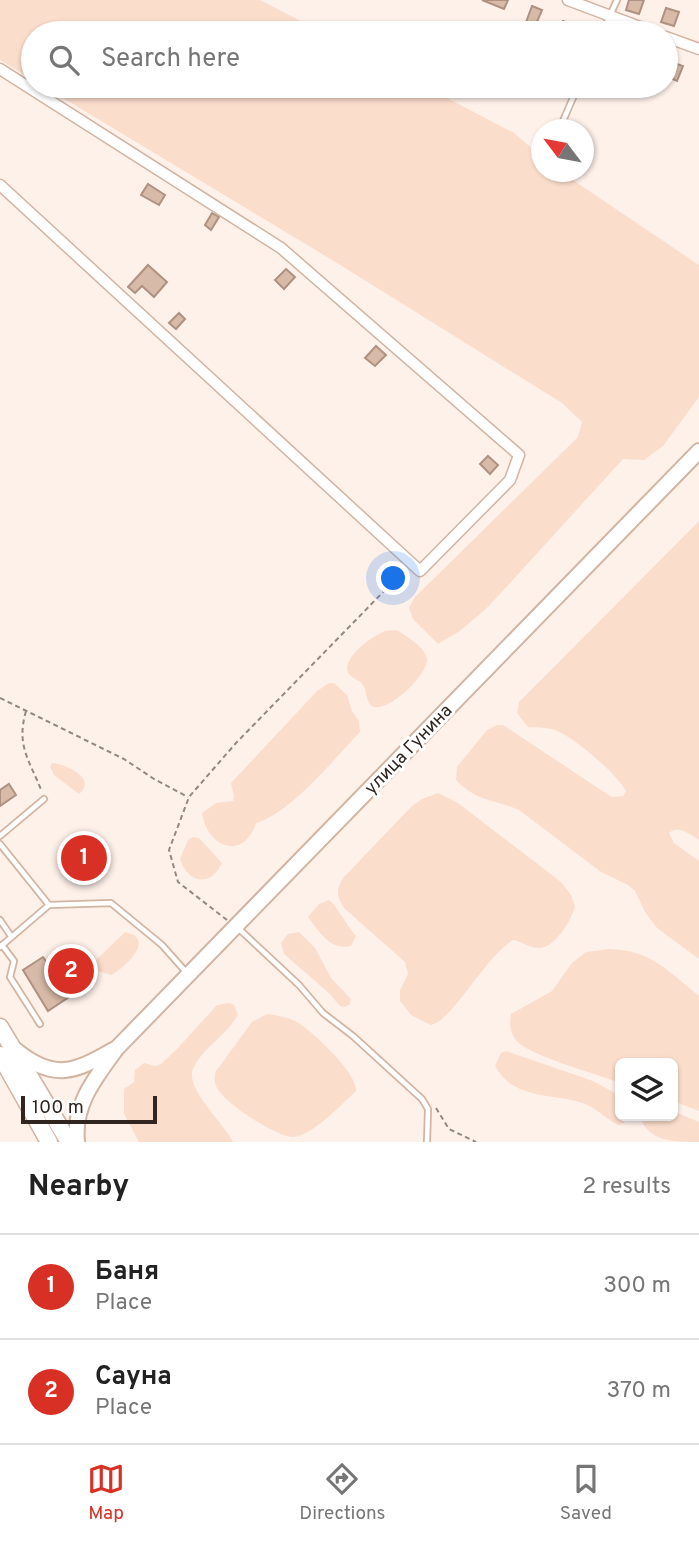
<!DOCTYPE html>
<html lang="en">
<head>
<meta charset="utf-8">
<style>
  :root { --surface:#fff; --page:#f2f2f2; --text:#222; --muted:#767676; --line:#e0e0e0; --accent:#d93025 }
  body { margin:0; font-family:Overpass,sans-serif; background:var(--page); color:var(--text) }
  .controls { position:absolute; right:21px; bottom:21px; display:grid; overflow:hidden; border-radius:10px; box-shadow:0 2px 5px #0004 }
  .controls button { width:63px; height:63px; display:grid; place-items:center; padding:0; border:0; border-bottom:2px solid var(--line); background:var(--surface); color:var(--text); font:35px sans-serif }
  .compass { position:absolute; left:531px; top:119px; width:63px; height:63px; border-radius:50%; background:var(--surface); box-shadow:0 2px 5px #0004; rotate:302deg }
  .scale { position:absolute; left:21px; bottom:18px; width:136px; box-sizing:border-box; padding-left:7px; border:4px solid #31261f; border-top:0; font-size:19px; line-height:24px; white-space:nowrap; color:#31261f; -webkit-text-stroke:5px #fff; paint-order:stroke }
  .you { position:absolute; left:394px; top:579px; width:24px; height:24px; margin:-18px; border:5px solid #fff; border-radius:50%; background:#1a73e8; box-shadow:0 0 0 10px #1a73e833 }
  .badge { display:grid; place-items:center; width:46px; height:46px; border-radius:50%; background:var(--accent); color:#fff; font-size:23px; font-weight:700 }
  .pin { position:absolute; translate:-50% -50%; border:4px solid #fff; box-shadow:0 2px 7px #0006 }
  .list { margin:0; padding:0; list-style:none }
  h2 { display:flex; justify-content:space-between; align-items:center; height:91px; margin:0; padding:0 28px; font-size:30px }
  h2 small { font-size:23px; font-weight:400; color:var(--muted) }
  .list li { display:grid; grid-template-columns:46px 1fr auto; gap:21px; align-items:center; box-sizing:border-box; height:105px; padding:0 28px; border-top:2px solid var(--line) }
  .list b { display:block; font-size:26px; white-space:nowrap }
  .list p { margin:0; font-size:23px; white-space:nowrap; color:var(--muted) }
  .list em { font-size:23px; font-style:normal; color:var(--muted) }
  .icon { flex:none; width:38px; height:38px; fill:none; stroke:currentColor; stroke-width:2; stroke-linecap:round; stroke-linejoin:round }
  .map { position:relative; flex:none; width:699px; height:1142px; overflow:hidden }
  .search { position:absolute; background:var(--surface); box-shadow:0 2px 5px #0004; left:21px; right:21px; top:21px; height:77px; display:flex; align-items:center; gap:18px; box-sizing:border-box; padding:0 24px; border-radius:38px; color:var(--muted); font-size:26px }
  .sheet { height:301px; background:var(--surface) }
  nav { display:flex; justify-content:space-around; align-items:center; box-sizing:border-box; height:98px; border-top:2px solid var(--line); background:var(--surface); font-size:19px; color:var(--muted) }
  nav a { display:grid; justify-items:center; gap:4px }
  nav .on { color:var(--accent) }
  .map>svg:first-child { display:block }
</style>
</head>
<body>
<div class="map">
<svg width="699" height="1142" viewBox="0 0 699 1142">
  <rect width="100%" height="100%" fill="#fef1ea"/>
  <g fill="#fbddcc">
    <polygon points="0,0 260,0 324,33 33,33 33,80 0,60"/>
    <polygon points="43,86 424,86 514,133 541,156 542,172 561,172 699,265 699,397 663,446 644,460 623,459 489,606 460,631 438,644 413,619 409,608 415,597 578,437 582,422 562,403 337,263"/>
    <path d="M699,521v319c-10,-6 -20,-15 -30,-7l5,10 25,18v98l-42,-31 -12,-16 -10,-21 -7,-6 -27,-13 -82,-62c-26,-11 -42,-8 -63,-30l1,-13 30,-37 10,-5h6l104,69 5,3 11,-1 3,-5c-10,-18 -51,-53 -71,-61 -8,-3 -19,-2 -27,-3l-11,-14 2,-11z"/>
    <path d="M397,630c10,7 29,17 30,30 0,15 -37,51 -53,47 -8,-2 -7,-16 -11,-22 -4,-6 -9,-5 -13,-10 -13,-14 24,-41 36,-44 4,-1 8,-1 11,-1z"/>
    <path d="M329,683h5l13,12 5,16 7,10 1,11c-26,27 -69,81 -104,91 -13,39 -49,24 -54,-10l14,-10 17,-2 1,-5 -3,-13 86,-92z"/>
    <path d="M52,763c13,1 46,15 27,31l-25,-19 -4,-8z"/>
    <path d="M438,793l20,10 103,79 10,13 4,11c-3,14 -20,41 -35,42 -10,1 -18,-7 -27,-8 -28,17 -60,80 -82,85l-20,-10 -11,-14v-11l8,-16 -3,-12 -60,-53c-9,-12 -9,-19 -2,-31l69,-72 10,-7z"/>
    <path d="M193,837l6,1 23,25c-11,24 -34,21 -42,-4l8,-19z"/>
    <path d="M329,900c8,6 18,26 27,36l-5,10c-21,5 -32,-15 -43,-29l11,-13z"/>
    <path d="M125,932c0,0 10,3 10,4 14,11 -15,35 -24,39l-13,-4 -3,-6 1,-5z"/>
    <polygon points="299,932 315,948 331,978 351,999 350,1004 345,1007 340,1006 329,993 284,954 281,943 288,934"/>
    <path d="M609,949c42,1 59,22 90,47v115l-26,-10v-38h-53v20c-23,-9 -82,-25 -100,-39 -10,-8 -11,-18 -9,-30l41,-23 20,-28 14,-11z"/>
    <path d="M229,1003l5,2 4,10c-10,17 -26,27 -37,41 -4,5 -10,14 -9,20 1,20 32,48 41,66h-94l-15,-28v-25l10,-7 1,-12 9,-7 11,3 6,-2 17,-16 39,-43z"/>
    <path d="M267,1014c12,2 23,3 33,10 14,9 58,50 56,67 -14,13 -43,44 -62,46 -16,1 -70,-34 -77,-49 -3,-6 -3,-11 -1,-17l36,-49z"/>
    <path d="M506,1051l87,30 20,11 7,9v15h6l-2,7 -5,2 -5,-2c-9,-6 -19,-15 -29,-19 -31,-12 -70,-2 -90,-38l6,-13z"/>
    <path d="M673,1111l26,11v20c-24,0 -52,0 -59,-26h33z"/>
  </g>
  <g fill="#d8baa8" stroke="#ae9180" stroke-width="2">
    <polygon points="482,0 508,0 504,9"/>
    <polygon points="629,0 644,0 639,14 626,10"/>
    <polygon points="532,6 542,10 534,29 525,25"/>
    <polygon points="666,8 679,12 674,26 661,22"/>
    <polygon points="563,21 575,26 572,33 558,33"/>
    <polygon points="674,63 683,66 677,81 668,77"/>
    <polygon points="148,184 165,195 159,205 141,195"/>
    <polygon points="212,213 219,217 211,230 205,225"/>
    <polygon points="148,265 167,282 154,297 142,286 135,293 128,287"/>
    <polygon points="286,269 295,277 284,289 275,280"/>
    <polygon points="179,313 185,319 176,329 169,323"/>
    <polygon points="376,346 386,355 375,366 365,358"/>
    <polygon points="488,456 498,465 490,474 480,464"/>
    <polygon points="9,784 16,795 0,806 0,790"/>
    <polygon points="83,847 95,858 85,869 73,858"/>
    <polygon points="74,955 87,975 64,990 69,997 48,1011 23,970 43,957 52,970"/>
  </g>
  <g fill="none" stroke-linecap="round" stroke-linejoin="round">
    <g stroke="#d2b4a2" stroke-width="8">
      <g id="service">
        <polyline points="602,33 617,0"/>
        <polyline points="563,121 578,86"/>
        <polyline points="0,836 44,799"/>
        <polyline points="0,844 49,905 0,947"/>
        <polyline points="49,905 111,903 162,945 186,972"/>
        <polyline points="0,920 11,936"/>
        <polyline points="237,927 299,985 323,1013 353,1036 422,1099 428,1109 427,1142"/>
        <polyline points="2,945 14,961 10,977 40,1024"/>
      </g>
    </g>
    <g stroke="#d2b4a2" stroke-width="13">
      <g id="minor">
        <polyline points="568,0 656,33"/>
        <polyline points="666,37 699,49"/>
        <polyline points="0,69 281,248 519,455 510,480 420,571 0,185"/>
      </g>
    </g>
    <g stroke="#d2b4a2" stroke-width="18">
      <g id="secondary">
        <path d="M17,1051c37,30 58,21 96,-1"/>
        <path d="M77,1142c-4,-38 19,-65 40,-94l582,-597"/>
      </g>
    </g>
    <g stroke="#d2b4a2" stroke-width="19">
      <g id="trunk">
        <polyline points="0,1027 69,1142"/>
        <polyline points="0,1055 49,1142"/>
      </g>
    </g>
    <g stroke="#948881" stroke-width="2" stroke-dasharray="5 3.5" stroke-linecap="butt">
      <polyline points="0,698 124,759 154,779 188,797"/>
      <path d="M26,711c-10,35 3,48 16,81"/>
      <polyline points="227,920 178,882 169,850 189,797 236,743 388,587 411,576"/>
      <polyline points="436,1108 449,1129 476,1142"/>
    </g>
    <use href="#service" stroke="#fff" stroke-width="4.5"/>
    <use href="#minor" stroke="#fff" stroke-width="10"/>
    <use href="#secondary" stroke="#fff" stroke-width="14"/>
    <use href="#trunk" stroke="#fff" stroke-width="16"/>
  </g>
  <g text-anchor="middle" stroke-width="6" stroke-linejoin="round" paint-order="stroke">
    <g font-size="18" fill="#31261f" stroke="#fff">
      <text transform="translate(408 749) rotate(-46)" y="6">улица Гунина</text>
    </g>
  </g>
</svg>
<div class="controls">
<button><svg class="icon" aria-label="layers" viewBox="0 0 24 24"><path d="M12 4l9 5-9 5-9-5zM3 14l9 5 9-5"/></svg></button>
</div>
<svg class="compass" viewBox="-18 -18 36 36"><path d="M0-13l5 13h-10z" fill="#e53935"/><path d="M0 13l5-13h-10z" fill="#767676"/></svg>
<div class="scale">100 m</div>
<div class="you"></div>
<div class="pin badge" style="left:84px;top:858px">1</div>
<div class="pin badge" style="left:71px;top:971px">2</div>
<div class="search"><svg class="icon" aria-label="search" viewBox="0 0 24 24"><circle cx="10" cy="10" r="6"/><path d="M15 15l6 6"/></svg>Search here</div>
</div>
<section class="sheet">
<h2>Nearby<small>2 results</small></h2>
<ul class="list">
<li><span class="badge">1</span><div><b>Баня</b><p>Place</p></div><em>300 m</em></li>
<li><span class="badge">2</span><div><b>Сауна</b><p>Place</p></div><em>370 m</em></li>
</ul>
</section>
<nav>
<a class="on"><svg class="icon" aria-label="map" viewBox="0 0 24 24"><path d="M3 6l6-2 6 2 6-2v14l-6 2-6-2-6 2zM9 4v14M15 6v14"/></svg>Map</a>
<a><svg class="icon" aria-label="directions" viewBox="0 0 24 24"><path d="M12 3l9 9-9 9-9-9zM9 14v-3h6M13 9l2 2-2 2"/></svg>Directions</a>
<a><svg class="icon" aria-label="saved" viewBox="0 0 24 24"><path d="M7 4h10v16l-5-4-5 4z"/></svg>Saved</a>
</nav>
</body>
</html>
